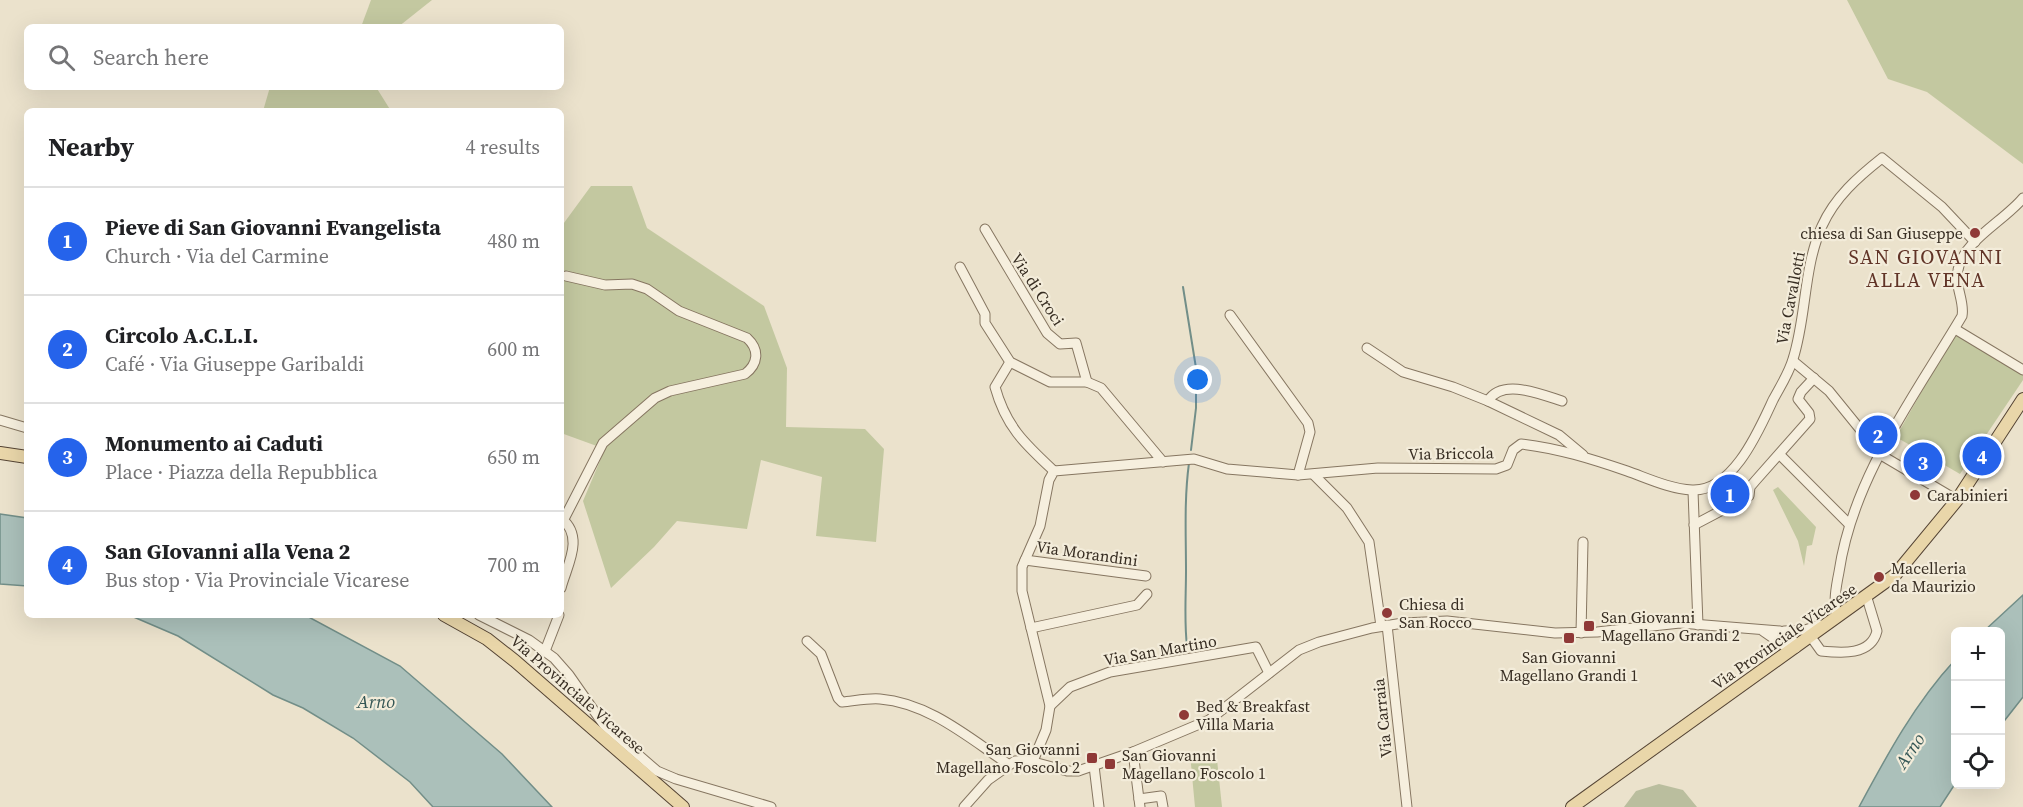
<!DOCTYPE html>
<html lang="en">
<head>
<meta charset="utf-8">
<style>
  :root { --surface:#fff; --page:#f6f6f6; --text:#202124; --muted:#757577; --line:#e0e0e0; --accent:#2563eb }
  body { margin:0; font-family:"Source Serif 4",serif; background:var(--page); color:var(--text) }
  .controls { position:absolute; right:18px; bottom:18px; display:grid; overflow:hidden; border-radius:9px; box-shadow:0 6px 24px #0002 }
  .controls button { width:54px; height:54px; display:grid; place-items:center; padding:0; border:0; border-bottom:2px solid var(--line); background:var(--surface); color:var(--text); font:30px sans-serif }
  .you { position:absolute; left:1198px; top:380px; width:21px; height:21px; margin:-15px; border:4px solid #fff; border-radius:50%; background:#1a73e8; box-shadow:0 0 0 9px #1a73e833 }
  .badge { display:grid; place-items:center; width:39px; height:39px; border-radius:50%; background:var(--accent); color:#fff; font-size:20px; font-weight:700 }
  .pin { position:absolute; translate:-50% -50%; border:3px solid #fff; box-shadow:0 2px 6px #0006 }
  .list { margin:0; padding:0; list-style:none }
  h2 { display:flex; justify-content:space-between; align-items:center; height:78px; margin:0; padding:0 24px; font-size:26px }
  h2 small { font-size:20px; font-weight:400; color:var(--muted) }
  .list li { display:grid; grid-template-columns:39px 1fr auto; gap:18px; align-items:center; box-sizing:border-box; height:108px; padding:0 24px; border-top:2px solid var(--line) }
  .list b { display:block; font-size:22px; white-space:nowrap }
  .list p { margin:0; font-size:20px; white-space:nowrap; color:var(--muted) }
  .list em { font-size:20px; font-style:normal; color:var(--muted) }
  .icon { flex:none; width:33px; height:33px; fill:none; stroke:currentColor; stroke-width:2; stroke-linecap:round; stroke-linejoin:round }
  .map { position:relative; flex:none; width:2023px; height:807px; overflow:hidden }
  .search { position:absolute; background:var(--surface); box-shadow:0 6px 24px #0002; left:24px; top:24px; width:540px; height:66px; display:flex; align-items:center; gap:15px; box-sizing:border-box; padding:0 21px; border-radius:9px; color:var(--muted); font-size:22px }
  .panel { position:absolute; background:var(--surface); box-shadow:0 6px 24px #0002; left:24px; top:108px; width:540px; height:510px; border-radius:9px }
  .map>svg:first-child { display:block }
</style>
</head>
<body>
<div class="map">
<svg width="2023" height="807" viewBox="0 0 2023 807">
  <rect width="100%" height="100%" fill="#ebe2cc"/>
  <g fill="#c3c8a0">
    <polygon points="371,0 432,0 398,27 361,27"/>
    <polygon points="1847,0 2023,0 2023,164 1927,92 1888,79"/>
    <polygon points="270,87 376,87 391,111 263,111"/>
    <polygon points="591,186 632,186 647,228 764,306 787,368 786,427 865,429 884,449 876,542 816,536 822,477 761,460 747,529 677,521 654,547 611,588 583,501 605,449 561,433 561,227"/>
    <polygon points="1955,332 2023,373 2023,380 1960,474 1896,437"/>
    <polygon points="1778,487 1816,527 1812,545 1807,546 1804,566 1798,541 1773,490"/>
    <polygon points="1216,750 1222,807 1195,807 1190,754"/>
  </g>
  <polygon fill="#babe9e" points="1659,784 1683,790 1697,807 1624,807 1636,791"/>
  <g fill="#abc0ba" stroke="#728e88" stroke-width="1.5">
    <polygon points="0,514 27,518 27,586 0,584"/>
    <polygon points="2023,595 2023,697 2001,725 2000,632 1984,631"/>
    <polygon points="129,615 305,615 400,666 502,754 552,807 433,807 410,782 353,738 303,708 273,695 178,636"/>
    <path d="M1955,660v124l-15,23h-81c28,-52 56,-104 96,-147z"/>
  </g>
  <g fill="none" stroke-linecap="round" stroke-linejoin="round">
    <g stroke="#728e88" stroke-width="2">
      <polyline points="1183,287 1196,368 1196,408 1191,450"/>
      <path d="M1187,646c-3,-25 -1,-49 -1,-75 0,-36 -2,-71 3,-108"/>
    </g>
    <g stroke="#867661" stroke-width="11">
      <g id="minor">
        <polyline points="985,229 1047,333 1060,344 1076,343 1087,382"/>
        <polyline points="960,267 985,314 985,323 1010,362 1050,382 1087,382 1101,388 1163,462"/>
        <polyline points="1230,315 1308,423 1310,432 1298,475"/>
        <polyline points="1955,329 2023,370"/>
        <polyline points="1367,348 1403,372 1453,387 1488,401"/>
        <polyline points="1793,361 1829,391 1881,455 1957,500"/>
        <path d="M1010,362l-15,25c11,40 30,57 59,84"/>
        <path d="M1562,401c-22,-7 -60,-23 -74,0l71,34 24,20"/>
        <polyline points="0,420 27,428"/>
        <polyline points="1780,455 1849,524"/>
        <polyline points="1314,475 1347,508 1369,542 1381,626"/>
        <polyline points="1693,491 1698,625"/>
        <path d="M561,518c24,19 6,47 0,70"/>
        <path d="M564,519l39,-76 52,-45 15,-7 75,-17c13,-10 15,-24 2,-36l-68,-27 -32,-22 -15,-5 -27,1 -39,-9"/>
        <polyline points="1694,525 1749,496 1750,487 1756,480 1810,419 1809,413 1798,399 1801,392 1814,378"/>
        <polyline points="1025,560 1146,576"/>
        <polyline points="479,615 529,640 554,658 569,675 604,725 657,771 676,779 771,807"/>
        <path d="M1837,618c-4,-15 -1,-31 2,-46 14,-95 75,-175 123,-256 3,-15 -8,-30 -4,-46 5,-29 46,-49 65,-72"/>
        <polyline points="1387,625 1407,807"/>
        <polyline points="1031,628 1137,605 1147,594"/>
        <polyline points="1784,631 1805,630 1820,625"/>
        <polyline points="1581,633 1583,542"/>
        <path d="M1811,637l10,14c20,2 50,5 56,-20l-10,-33"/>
        <path d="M807,641l14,13 17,44 4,4c12,-1 26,-4 38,-3 49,4 89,39 128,65"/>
        <polyline points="545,651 559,615"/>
        <polyline points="1050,706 1070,687 1110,672 1256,647 1269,673"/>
        <polyline points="1133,752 1140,807"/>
        <path d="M1033,761l13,-31 4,-24 -28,-115v-24l18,-41 9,-46 5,-9 140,-12 33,10 71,6 80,-7 118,1 11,-4 6,-15 8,-6c36,4 71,15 106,27 20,7 43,18 65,19 41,2 67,-60 81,-90 7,-13 16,-27 20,-41 14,-44 10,-91 29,-133 13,-29 36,-49 60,-68l60,49 33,35"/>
        <polyline points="1094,766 1099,807"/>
        <polyline points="1139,799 1161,796 1163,807"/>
        <polyline points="964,807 988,780 1015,761 1026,760 1067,771 1078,771 1133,752 1209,720 1299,650 1319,642 1372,628 1403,623 1447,621 1555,633 1597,632 1680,623 1780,631 1791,636 1796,648 1786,647 1763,631"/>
      </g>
    </g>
    <g stroke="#554434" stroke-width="14">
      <g id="major">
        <polyline points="0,453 27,457"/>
        <polyline points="444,615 487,639 515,661 683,807"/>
        <polyline points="1572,807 1895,575 1957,500 2023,399"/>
      </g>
    </g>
    <use href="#minor" stroke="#f6efde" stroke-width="9"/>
    <use href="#major" stroke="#e9d6a9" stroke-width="12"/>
  </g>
  <g fill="#8f3937" stroke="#f3ecda" stroke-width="2">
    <circle cx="1975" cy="233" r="6"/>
    <circle cx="1915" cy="495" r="6"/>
    <circle cx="1879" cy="577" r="6"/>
    <circle cx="1387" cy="613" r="6"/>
    <rect x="1583" y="620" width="12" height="12" rx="3"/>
    <rect x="1563" y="632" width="12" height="12" rx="3"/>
    <circle cx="1184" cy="715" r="6"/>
    <rect x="1086" y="752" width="12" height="12" rx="3"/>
    <rect x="1104" y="758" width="12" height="12" rx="3"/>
  </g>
  <g text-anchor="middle" stroke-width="4.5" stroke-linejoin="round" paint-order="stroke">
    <g font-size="16" fill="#382e23" stroke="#f3ecda" text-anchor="start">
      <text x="1963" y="239" text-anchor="end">chiesa di San Giuseppe</text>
      <text x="1927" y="501">Carabinieri</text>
      <text x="1891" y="574">Macelleria<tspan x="1891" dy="18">da Maurizio</tspan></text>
      <text x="1399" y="610">Chiesa di<tspan x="1399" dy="18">San Rocco</tspan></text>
      <text x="1601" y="623">San Giovanni<tspan x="1601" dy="18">Magellano Grandi 2</tspan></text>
      <text x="1569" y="663" text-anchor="middle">San Giovanni<tspan x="1569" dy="18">Magellano Grandi 1</tspan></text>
      <text x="1196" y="712">Bed &amp; Breakfast<tspan x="1196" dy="18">Villa Maria</tspan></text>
      <text x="1080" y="755" text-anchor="end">San Giovanni<tspan x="1080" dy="18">Magellano Foscolo 2</tspan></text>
      <text x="1122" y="761">San Giovanni<tspan x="1122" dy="18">Magellano Foscolo 1</tspan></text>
    </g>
    <g font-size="16" fill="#382e23" stroke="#f3ecda">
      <text transform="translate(1038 289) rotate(57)" y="6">Via di Croci</text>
      <text transform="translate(1790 298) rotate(-79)" y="6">Via Cavallotti</text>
      <text transform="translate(1451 453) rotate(-1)" y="6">Via Briccola</text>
      <text transform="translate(1087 553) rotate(8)" y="6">Via Morandini</text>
      <text transform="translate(1784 636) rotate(-35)" y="6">Via Provinciale Vicarese</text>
      <text transform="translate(1160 650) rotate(-10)" y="6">Via San Martino</text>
      <text transform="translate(578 694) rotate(41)" y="6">Via Provinciale Vicarese</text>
      <text transform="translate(1382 718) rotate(-96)" y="6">Via Carraia</text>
    </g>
    <g font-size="18" font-style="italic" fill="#345655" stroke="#f3ecda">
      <text x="376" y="708">Arno</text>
      <text transform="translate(1910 751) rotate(-56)" y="6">Arno</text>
    </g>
    <g font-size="20" letter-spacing="1.5" fill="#613427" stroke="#f3ecda">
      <text x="1926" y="264">SAN GIOVANNI<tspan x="1926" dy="23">ALLA VENA</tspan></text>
    </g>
  </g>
</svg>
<div class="controls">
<button>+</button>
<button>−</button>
<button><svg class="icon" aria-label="locate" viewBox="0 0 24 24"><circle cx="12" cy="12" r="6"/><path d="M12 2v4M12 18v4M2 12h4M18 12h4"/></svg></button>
</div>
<div class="you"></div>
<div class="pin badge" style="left:1730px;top:494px">1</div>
<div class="pin badge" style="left:1878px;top:435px">2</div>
<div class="pin badge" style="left:1923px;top:462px">3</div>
<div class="pin badge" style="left:1982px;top:456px">4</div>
<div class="search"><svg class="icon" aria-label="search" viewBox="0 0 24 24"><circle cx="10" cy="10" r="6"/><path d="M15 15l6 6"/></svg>Search here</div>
<section class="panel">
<h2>Nearby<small>4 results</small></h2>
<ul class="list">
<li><span class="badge">1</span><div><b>Pieve di San Giovanni Evangelista</b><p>Church · Via del Carmine</p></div><em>480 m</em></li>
<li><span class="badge">2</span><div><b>Circolo A.C.L.I.</b><p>Café · Via Giuseppe Garibaldi</p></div><em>600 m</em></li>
<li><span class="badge">3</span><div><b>Monumento ai Caduti</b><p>Place · Piazza della Repubblica</p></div><em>650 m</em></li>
<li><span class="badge">4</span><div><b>San GIovanni alla Vena 2</b><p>Bus stop · Via Provinciale Vicarese</p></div><em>700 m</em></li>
</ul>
</section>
</div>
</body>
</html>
